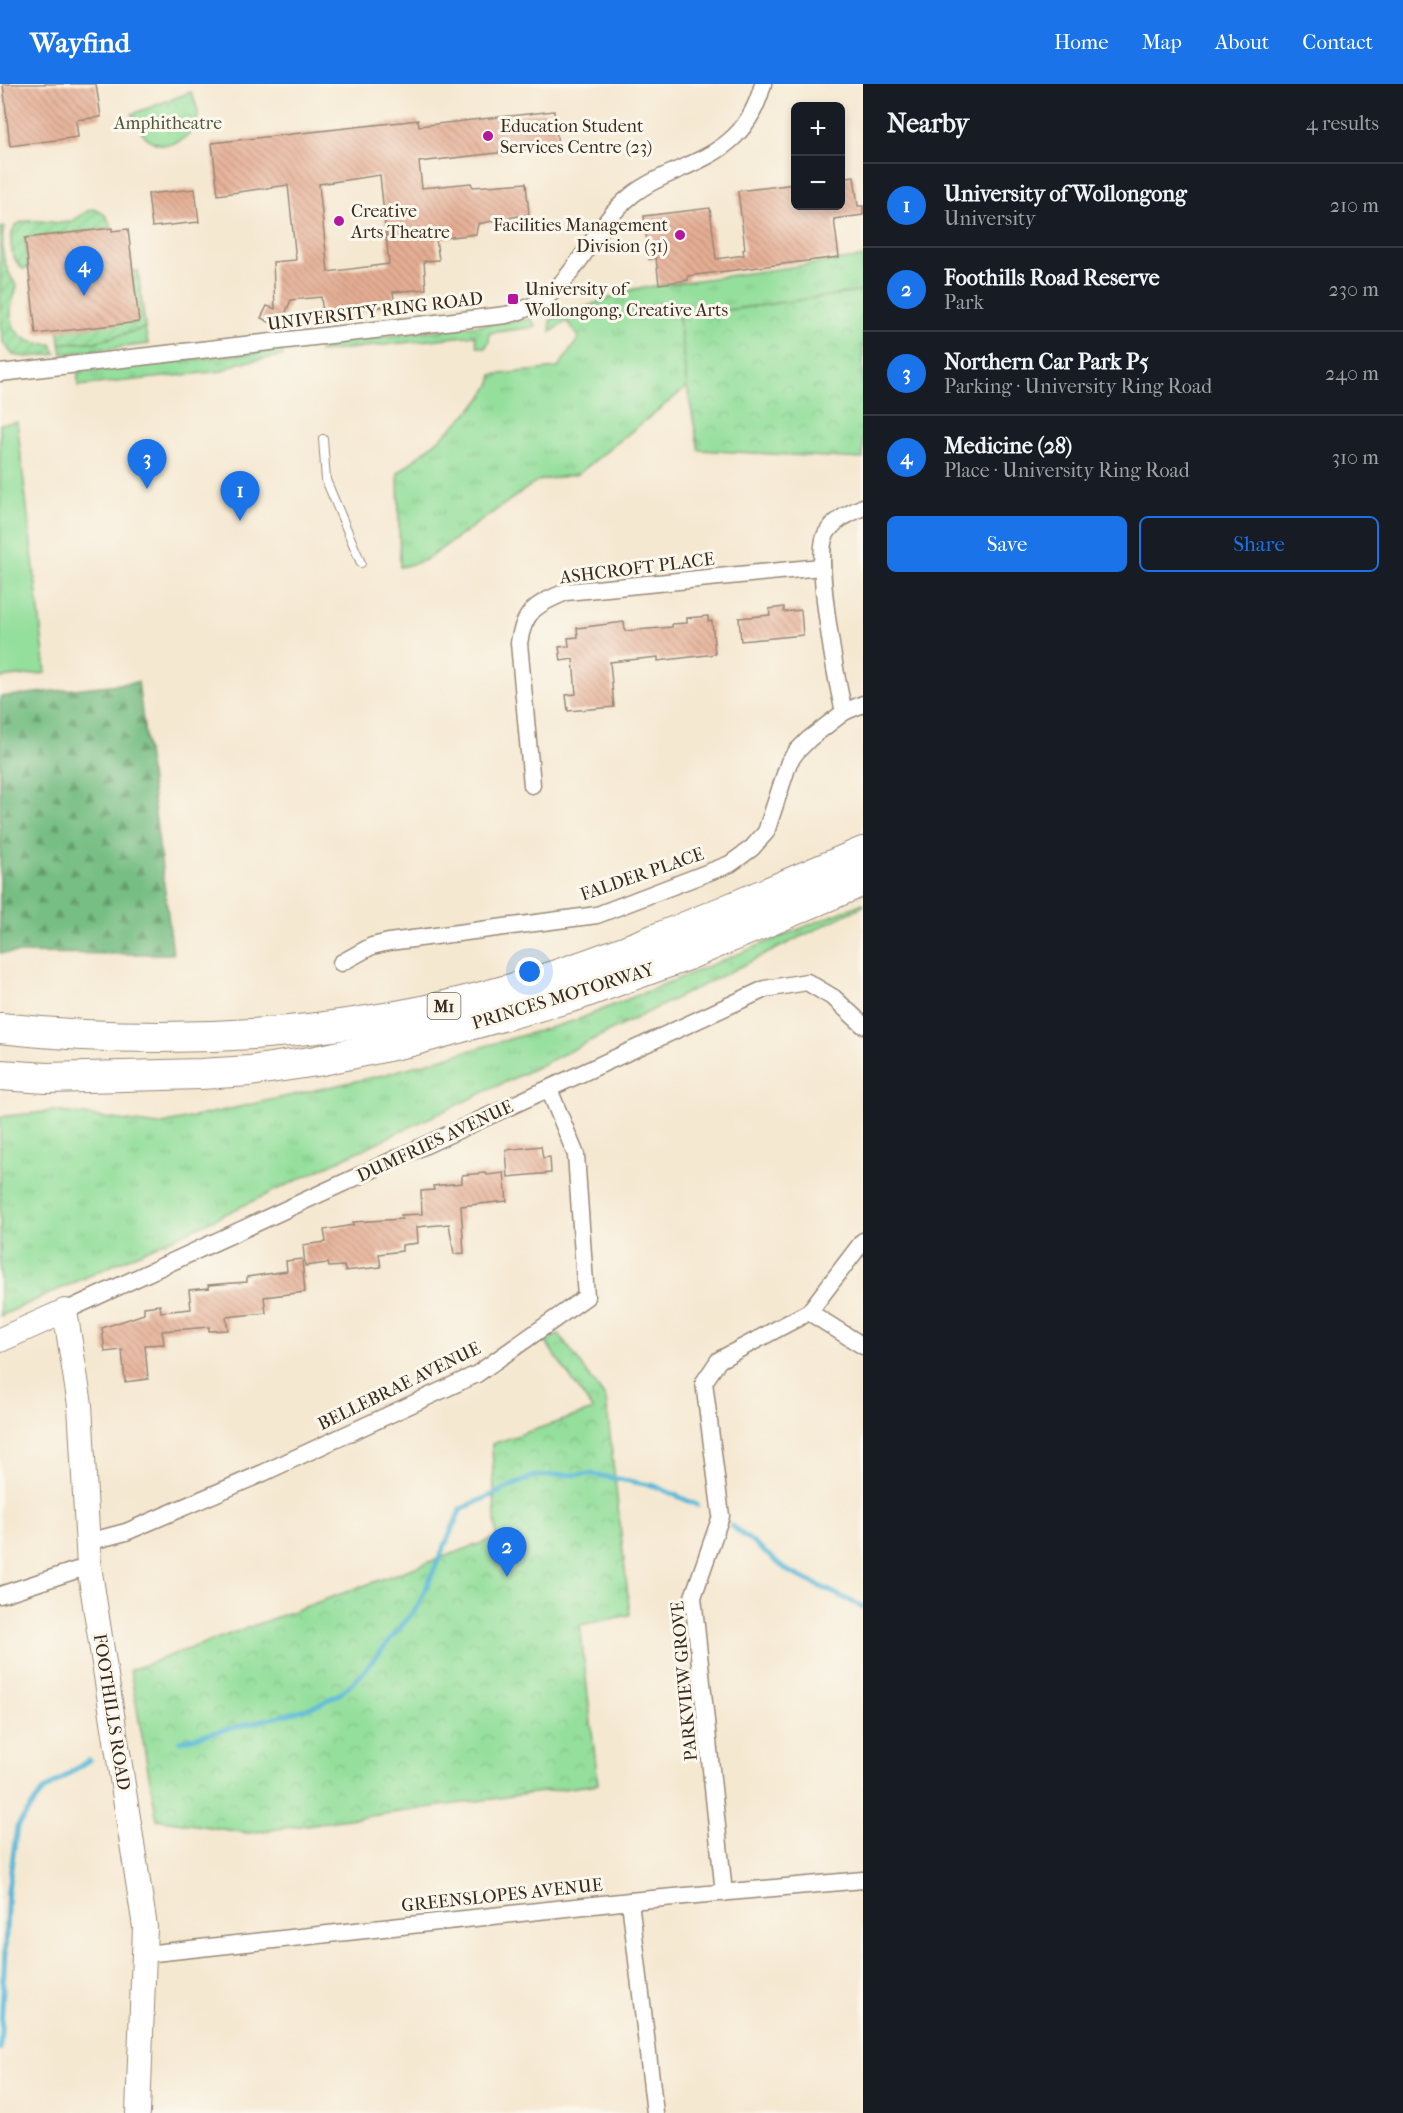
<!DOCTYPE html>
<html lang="en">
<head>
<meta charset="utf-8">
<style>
  :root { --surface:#171b24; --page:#20242c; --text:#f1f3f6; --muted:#9ea1a6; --line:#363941; --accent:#1a73e8 }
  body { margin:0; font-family:"IM FELL French Canon",serif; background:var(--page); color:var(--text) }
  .controls { position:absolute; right:18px; top:18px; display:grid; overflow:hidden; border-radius:9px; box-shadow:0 3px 9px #0003 }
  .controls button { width:54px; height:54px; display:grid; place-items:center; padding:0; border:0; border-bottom:2px solid var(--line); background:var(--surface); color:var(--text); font:30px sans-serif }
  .you { position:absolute; left:530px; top:888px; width:21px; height:21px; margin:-15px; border:4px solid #fff; border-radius:50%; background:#1a73e8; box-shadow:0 0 0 9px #1a73e833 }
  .badge { display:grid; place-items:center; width:39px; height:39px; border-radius:50%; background:var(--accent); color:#fff; font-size:20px; font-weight:700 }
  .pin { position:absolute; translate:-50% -50px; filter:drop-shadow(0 2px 3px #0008) }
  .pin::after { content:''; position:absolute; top:32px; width:21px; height:18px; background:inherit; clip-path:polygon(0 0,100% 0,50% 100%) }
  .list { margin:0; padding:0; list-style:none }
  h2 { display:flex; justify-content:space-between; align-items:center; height:78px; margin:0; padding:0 24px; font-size:26px }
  h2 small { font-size:20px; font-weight:400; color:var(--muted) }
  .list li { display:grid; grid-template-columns:39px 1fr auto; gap:18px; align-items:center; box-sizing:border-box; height:84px; padding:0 24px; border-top:2px solid var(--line) }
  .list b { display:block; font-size:22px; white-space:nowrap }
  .list p { margin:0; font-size:20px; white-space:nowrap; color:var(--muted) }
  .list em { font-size:20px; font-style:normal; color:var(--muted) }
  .actions { display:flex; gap:12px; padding:18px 24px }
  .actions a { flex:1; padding:14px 0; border:2px solid var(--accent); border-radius:9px; text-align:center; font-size:21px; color:var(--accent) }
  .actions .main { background:var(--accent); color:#fff }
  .map { position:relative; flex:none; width:863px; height:2029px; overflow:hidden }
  header { display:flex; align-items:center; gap:36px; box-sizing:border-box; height:84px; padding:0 30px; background:var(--accent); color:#fff }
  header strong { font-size:28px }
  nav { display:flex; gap:33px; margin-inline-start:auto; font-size:21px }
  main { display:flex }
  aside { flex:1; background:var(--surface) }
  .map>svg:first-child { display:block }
</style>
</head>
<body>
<header>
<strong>Wayfind</strong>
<nav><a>Home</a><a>Map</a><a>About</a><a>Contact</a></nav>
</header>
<main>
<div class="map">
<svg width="863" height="2029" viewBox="0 0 863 2029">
  <defs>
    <pattern id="grass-tufts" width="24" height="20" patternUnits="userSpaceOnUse" patternTransform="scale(1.5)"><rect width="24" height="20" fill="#94df9c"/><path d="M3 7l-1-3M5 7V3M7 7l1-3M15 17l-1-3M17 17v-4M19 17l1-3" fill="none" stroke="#80c086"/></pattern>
    <pattern id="forest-firs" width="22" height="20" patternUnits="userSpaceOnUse" patternTransform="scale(1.5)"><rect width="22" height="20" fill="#77be84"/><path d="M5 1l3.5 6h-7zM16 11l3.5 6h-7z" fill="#639b6b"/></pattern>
    <pattern id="park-crowns" width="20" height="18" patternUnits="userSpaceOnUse" patternTransform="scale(1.5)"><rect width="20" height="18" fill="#94df9c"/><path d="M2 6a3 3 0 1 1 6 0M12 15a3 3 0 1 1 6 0" fill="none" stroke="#80c086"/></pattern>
    <pattern id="garden-furrows" width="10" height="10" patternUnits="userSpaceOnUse" patternTransform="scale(1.5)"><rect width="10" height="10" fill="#94df9c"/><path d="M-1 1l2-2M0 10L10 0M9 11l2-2" fill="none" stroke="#80c086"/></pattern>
    <pattern id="building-back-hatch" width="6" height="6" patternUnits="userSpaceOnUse" patternTransform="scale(1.5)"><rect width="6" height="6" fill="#e6ae94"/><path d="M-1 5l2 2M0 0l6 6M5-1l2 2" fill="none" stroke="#bc8e78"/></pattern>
  </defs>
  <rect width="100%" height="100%" fill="#fbf7ec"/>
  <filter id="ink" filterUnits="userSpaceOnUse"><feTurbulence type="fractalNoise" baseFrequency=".0167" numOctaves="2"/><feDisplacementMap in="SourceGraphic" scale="12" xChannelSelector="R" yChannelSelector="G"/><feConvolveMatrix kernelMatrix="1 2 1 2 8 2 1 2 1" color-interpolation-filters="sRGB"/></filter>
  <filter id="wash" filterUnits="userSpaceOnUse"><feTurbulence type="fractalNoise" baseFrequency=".008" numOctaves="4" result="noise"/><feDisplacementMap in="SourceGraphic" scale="24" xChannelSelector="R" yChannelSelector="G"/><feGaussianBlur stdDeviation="1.35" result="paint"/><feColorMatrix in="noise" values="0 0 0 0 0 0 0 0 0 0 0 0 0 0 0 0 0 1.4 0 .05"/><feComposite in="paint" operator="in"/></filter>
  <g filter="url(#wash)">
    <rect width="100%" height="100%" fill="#f5e8d1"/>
    <g fill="url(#grass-tufts)" stroke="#68845d" stroke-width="1.5">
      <path d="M863,173v34l-184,26 8,70 -109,87 -41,7 -113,80 -24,6 -2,-94c18,-15 99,-77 94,-98l66,-7 21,-30 -12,-17 -16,11 -1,-12 84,-31z"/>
      <polygon points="531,235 536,243 489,249 489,258 485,264 477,262 475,251 319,268 323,260"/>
      <polygon points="145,244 148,260 62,270 60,259 95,258"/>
      <polygon points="282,266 283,272 238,279 222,287 78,302 78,288"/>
      <polygon points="863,819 863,822 531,986 204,1140 0,1232 0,1033 53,1027 158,1041 383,991 577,936"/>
    </g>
    <polygon fill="url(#forest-firs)" stroke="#597451" stroke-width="1.5" points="138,598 173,870 0,869 0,613"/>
    <g fill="url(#park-crowns)" stroke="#68845d" stroke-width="1.5">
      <path d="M191,8c3,7 7,16 7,23 -3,26 -36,40 -54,20 -5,-6 -8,-15 -12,-21z"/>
      <polygon points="863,207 863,375 699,366 687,303 679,233"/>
      <polygon points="559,1250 606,1315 630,1531 580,1541 598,1700 248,1749 157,1735 130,1586 496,1454 492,1360 593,1326 545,1257"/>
    </g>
    <g fill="url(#garden-furrows)" stroke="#68845d" stroke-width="1.5">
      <path d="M93,125c11,3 15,8 19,19l-87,10 3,30 -5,1c-9,-8 -12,-16 -12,-29 2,-33 38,-13 58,-18 10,-3 15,-11 24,-13z"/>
      <path d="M4,143c-4,21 0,42 13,59 -2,7 -5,16 -6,23 -3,25 19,37 41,35l4,10 -29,3 -14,-2 -10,-13 -3,-20v-94z"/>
      <polygon points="133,187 138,187 145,244 95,258 60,259 59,247"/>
    </g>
    <polygon fill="#94df9c" stroke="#68845d" stroke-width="1.5" points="17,338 46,589 0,594 0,340"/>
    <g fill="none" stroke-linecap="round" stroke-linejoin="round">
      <g stroke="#58b8d7" stroke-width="5">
        <polyline points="732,1442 788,1487 863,1523"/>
        <polyline points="180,1657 296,1628 320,1620 341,1609 360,1592 418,1522 461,1425 534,1392 592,1390 655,1402 697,1421"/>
        <polyline points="0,1966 8,1806 17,1743 42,1708 89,1676"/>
      </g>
    </g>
    <g id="blocks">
      <g fill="url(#building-back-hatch)" fill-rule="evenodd">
        <polygon points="3,0 96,0 101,33 76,36 78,53 10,62"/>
        <path d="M554,27l4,35 -139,16 3,26 49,-5 2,4 53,-4 3,31 -51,10 -2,10 -40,5 3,21 -15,1 2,28 -33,3 2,13 -72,9 -2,-17 -30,3 -13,31h-3v-6l-14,-7 6,-12 8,3 -2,-47 23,-2 -8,-75 -70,10 -6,-52 198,-22 8,-1 1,6zM380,91l9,89 -61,8 -9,-88z"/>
        <polygon points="854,92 858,122 863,122 863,131 834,135 839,173 688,192 688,196 659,200 656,174 649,175 644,132 710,124 716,175 744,171 743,166 745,165 738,107 795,100 795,122 840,122 840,94"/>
        <polygon points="195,105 199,138 152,143 148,110"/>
        <polygon points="112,144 112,147 128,145 139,238 36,250 25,154"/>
        <polygon points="784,523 784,528 801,526 803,551 741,557 739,534 770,531 769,525"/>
        <polygon points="708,532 708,537 712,537 715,570 658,577 658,573 610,578 614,623 568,627 566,611 576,610 573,575 561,577 559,563 569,562 568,554 578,553 577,544 624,538 625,547 672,543 672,540 687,539 687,534"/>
        <polygon points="541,1062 543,1074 550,1073 551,1089 508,1093 506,1066"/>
        <polygon points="486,1089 487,1091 504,1089 507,1117 461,1122 464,1169 454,1170 449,1140 417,1143 418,1159 402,1161 402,1167 379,1170 381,1183 345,1187 344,1182 329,1183 328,1179 305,1182 303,1161 326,1158 324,1146 353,1141 353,1138 402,1135 401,1131 422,1130 421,1107 434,1106 433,1102 462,1099 462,1091"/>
        <polygon points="302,1175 305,1208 264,1213 266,1229 226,1233 228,1246 209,1247 209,1243 162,1247 164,1260 145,1261 148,1295 125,1298 122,1266 105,1268 102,1244 144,1230 144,1223 160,1221 161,1228 191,1225 189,1206 209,1204 208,1201 247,1198 247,1193 287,1187 286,1177"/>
      </g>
    </g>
  </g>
  <g filter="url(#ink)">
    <use href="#blocks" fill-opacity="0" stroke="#988978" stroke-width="1.5"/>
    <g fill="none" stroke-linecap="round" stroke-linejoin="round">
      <g stroke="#988978" stroke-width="10">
        <polyline id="lane" points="323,355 326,396 361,479"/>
      </g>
      <g stroke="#988978" stroke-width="19">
        <g id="street">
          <path d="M0,289l506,-58c71,-16 76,-80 126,-120 32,-25 74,-30 103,-59 14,-14 23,-33 28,-52"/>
          <path d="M844,628c-7,-29 -31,-156 -18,-178 9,-15 23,-20 37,-27"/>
          <path d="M532,701l-13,-142c5,-33 18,-39 47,-51l255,-25"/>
          <polyline points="341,879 372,862 389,858 597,831 730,780 752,764 766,748 789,678 797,667 809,655 844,628 863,620"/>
          <polyline points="65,1227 765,905 807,898 834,914 863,941"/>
          <polyline points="809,1228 863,1262"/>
          <polyline points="88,1458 126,1448 263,1389 477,1290 586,1213 576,1071 549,1005"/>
          <polyline points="0,1511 89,1482"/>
          <polyline points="724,1809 693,1513 721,1432 704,1298 719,1276 809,1228 863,1157"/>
          <polyline points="630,1817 655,2029"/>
          <polyline points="145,1870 630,1817 863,1796"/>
        </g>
      </g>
      <g stroke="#988978" stroke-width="26">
        <polyline id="secondary" points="0,1256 65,1227 80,1321 89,1482 145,1843 138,2029"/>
      </g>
      <g stroke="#988978" stroke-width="32">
        <g id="highway">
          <path d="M0,944c170,19 344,9 508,-38 122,-35 238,-89 355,-138"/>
          <polyline points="0,991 47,994 201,990 250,987 317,977 411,957 578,911 683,873 863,797"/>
        </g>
      </g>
      <use href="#lane" stroke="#fff" stroke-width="8"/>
      <use href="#street" stroke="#fff" stroke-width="16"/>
      <use href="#secondary" stroke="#fff" stroke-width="24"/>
      <use href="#highway" stroke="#fff" stroke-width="30"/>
    </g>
  </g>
  <g fill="#b5179e" stroke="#fbf7ec" stroke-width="2">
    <circle cx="488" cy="52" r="6"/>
    <circle cx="339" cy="137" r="6"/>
    <circle cx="680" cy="151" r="6"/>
    <rect x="507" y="209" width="12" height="12" rx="3"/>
  </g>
  <g text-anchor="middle" stroke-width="6" stroke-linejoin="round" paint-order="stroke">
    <rect fill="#fbf7ec" stroke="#75685c" stroke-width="1.5" x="427.5" y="909" width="33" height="26" rx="4.5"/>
    <g font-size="16" font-weight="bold" fill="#3b2a1e">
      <text x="444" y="928">M1</text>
    </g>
    <g font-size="18" fill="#51573e" stroke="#fbf7ec">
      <text x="168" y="45">Amphitheatre</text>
    </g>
    <g font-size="18" fill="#3b2a1e" stroke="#fbf7ec" text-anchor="start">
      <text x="500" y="48">Education Student<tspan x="500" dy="21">Services Centre (23)</tspan></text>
      <text x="351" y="133">Creative<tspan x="351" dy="21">Arts Theatre</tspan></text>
      <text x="668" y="147" text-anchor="end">Facilities Management<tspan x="668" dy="21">Division (31)</tspan></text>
      <text x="525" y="211">University of<tspan x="525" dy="21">Wollongong, Creative Arts</tspan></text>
    </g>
    <g font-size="18" fill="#3b2a1e" stroke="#fbf7ec">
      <text transform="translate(375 227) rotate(-7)" y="6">UNIVERSITY RING ROAD</text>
      <text transform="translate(637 484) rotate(-7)" y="6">ASHCROFT PLACE</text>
      <text transform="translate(642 790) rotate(-19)" y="6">FALDER PLACE</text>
      <text transform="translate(563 912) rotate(-17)" y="6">PRINCES MOTORWAY</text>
      <text transform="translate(435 1057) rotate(-25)" y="6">DUMFRIES AVENUE</text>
      <text transform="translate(399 1302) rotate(-26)" y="6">BELLEBRAE AVENUE</text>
      <text transform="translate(684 1597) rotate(-95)" y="6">PARKVIEW GROVE</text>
      <text transform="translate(112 1628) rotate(81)" y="6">FOOTHILLS ROAD</text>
      <text transform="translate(502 1811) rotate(-6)" y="6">GREENSLOPES AVENUE</text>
    </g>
  </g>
</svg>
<div class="controls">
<button>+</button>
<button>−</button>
</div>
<div class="you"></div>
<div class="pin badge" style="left:240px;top:437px">1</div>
<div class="pin badge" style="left:507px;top:1493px">2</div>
<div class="pin badge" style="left:147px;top:405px">3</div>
<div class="pin badge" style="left:84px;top:212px">4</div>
</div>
<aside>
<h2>Nearby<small>4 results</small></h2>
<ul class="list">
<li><span class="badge">1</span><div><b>University of Wollongong</b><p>University</p></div><em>210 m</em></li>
<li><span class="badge">2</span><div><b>Foothills Road Reserve</b><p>Park</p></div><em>230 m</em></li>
<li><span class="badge">3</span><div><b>Northern Car Park P5</b><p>Parking · University Ring Road</p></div><em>240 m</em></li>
<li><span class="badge">4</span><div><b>Medicine (28)</b><p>Place · University Ring Road</p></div><em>310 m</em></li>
</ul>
<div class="actions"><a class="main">Save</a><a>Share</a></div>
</aside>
</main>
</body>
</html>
